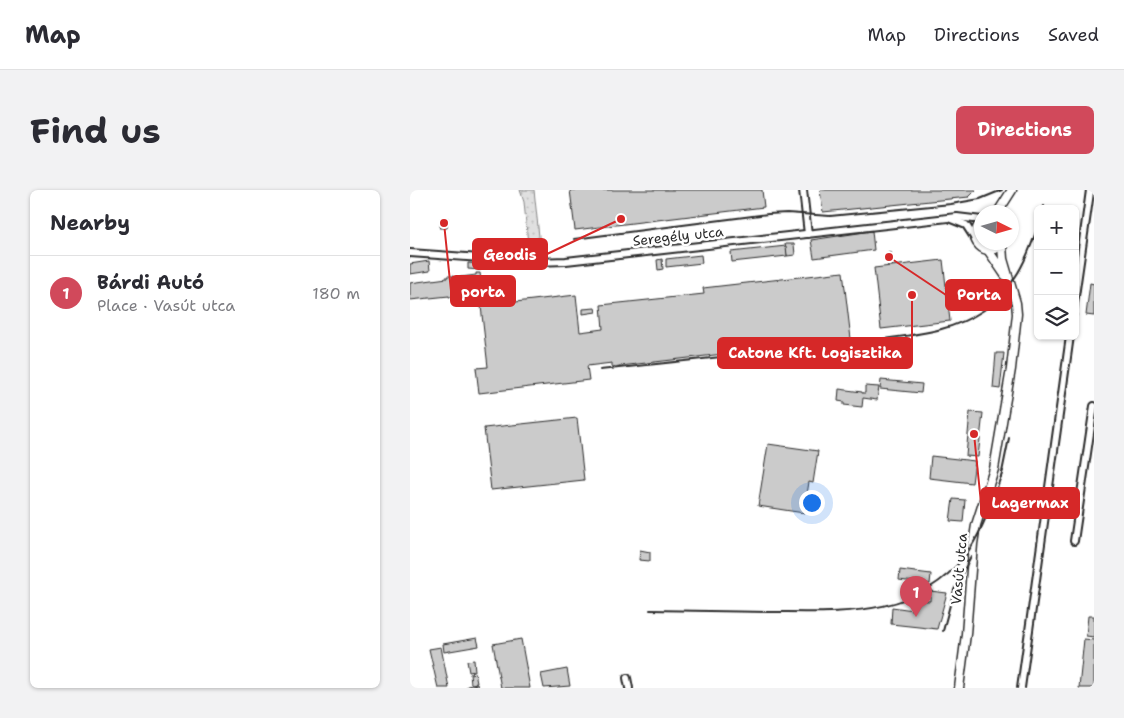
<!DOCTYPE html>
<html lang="en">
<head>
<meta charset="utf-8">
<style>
  :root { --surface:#fff; --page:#f2f2f3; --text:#2b2b33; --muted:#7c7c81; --line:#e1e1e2; --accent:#d1495b }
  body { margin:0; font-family:"Shantell Sans",sans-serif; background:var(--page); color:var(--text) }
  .controls { position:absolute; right:15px; top:15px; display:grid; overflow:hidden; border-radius:8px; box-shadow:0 1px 4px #0004 }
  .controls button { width:45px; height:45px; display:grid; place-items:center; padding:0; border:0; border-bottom:1px solid var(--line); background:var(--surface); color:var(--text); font:25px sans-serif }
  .compass { position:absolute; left:564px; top:15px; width:45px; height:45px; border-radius:50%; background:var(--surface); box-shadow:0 1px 4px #0004; rotate:95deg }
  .you { position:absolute; left:401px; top:312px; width:18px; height:18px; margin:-12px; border:4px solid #fff; border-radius:50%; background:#1a73e8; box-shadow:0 0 0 8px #1a73e833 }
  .badge { display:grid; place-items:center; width:32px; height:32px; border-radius:50%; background:var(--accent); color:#fff; font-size:16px; font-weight:700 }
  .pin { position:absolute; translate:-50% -41px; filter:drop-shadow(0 1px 2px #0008) }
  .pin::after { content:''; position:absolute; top:26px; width:18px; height:15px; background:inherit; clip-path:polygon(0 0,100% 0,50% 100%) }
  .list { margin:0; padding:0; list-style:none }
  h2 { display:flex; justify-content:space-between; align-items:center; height:65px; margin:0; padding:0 20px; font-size:21px }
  h2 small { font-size:16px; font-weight:400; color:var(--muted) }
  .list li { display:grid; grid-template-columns:32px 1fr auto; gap:15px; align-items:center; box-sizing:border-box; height:75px; padding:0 20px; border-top:1px solid var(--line) }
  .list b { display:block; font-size:19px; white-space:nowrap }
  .list p { margin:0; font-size:16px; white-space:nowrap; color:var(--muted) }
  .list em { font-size:16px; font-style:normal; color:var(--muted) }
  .icon { flex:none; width:28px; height:28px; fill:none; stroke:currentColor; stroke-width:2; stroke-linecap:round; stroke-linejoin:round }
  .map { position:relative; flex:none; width:684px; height:498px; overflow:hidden; border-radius:8px }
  header { display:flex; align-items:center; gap:30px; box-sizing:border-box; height:70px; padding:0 25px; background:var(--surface); border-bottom:1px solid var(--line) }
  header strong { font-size:24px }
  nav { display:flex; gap:28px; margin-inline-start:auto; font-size:18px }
  .intro { display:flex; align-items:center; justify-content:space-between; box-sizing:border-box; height:120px; padding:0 30px }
  h1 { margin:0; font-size:35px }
  .button { padding:12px 22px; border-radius:8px; background:var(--accent); color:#fff; font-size:18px; font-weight:700 }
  main { display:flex; gap:30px; padding:0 30px }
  aside { flex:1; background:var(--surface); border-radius:8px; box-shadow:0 1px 4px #0004 }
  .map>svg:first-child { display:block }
</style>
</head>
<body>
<header>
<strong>Map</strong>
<nav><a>Map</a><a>Directions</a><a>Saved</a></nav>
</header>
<div class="intro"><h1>Find us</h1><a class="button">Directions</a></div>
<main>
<aside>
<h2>Nearby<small></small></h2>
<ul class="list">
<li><span class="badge">1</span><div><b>Bárdi Autó</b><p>Place · Vasút utca</p></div><em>180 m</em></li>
</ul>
</aside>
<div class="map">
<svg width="684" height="498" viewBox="0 0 684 498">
  <defs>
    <pattern id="green-dots" width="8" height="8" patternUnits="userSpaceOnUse" patternTransform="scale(1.25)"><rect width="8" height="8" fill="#e0e0e0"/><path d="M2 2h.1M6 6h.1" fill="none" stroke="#c0c0c0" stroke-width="1.8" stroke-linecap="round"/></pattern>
  </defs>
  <rect width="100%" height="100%" fill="#fff"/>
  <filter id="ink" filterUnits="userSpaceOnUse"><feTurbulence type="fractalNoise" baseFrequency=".02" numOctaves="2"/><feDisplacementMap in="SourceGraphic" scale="10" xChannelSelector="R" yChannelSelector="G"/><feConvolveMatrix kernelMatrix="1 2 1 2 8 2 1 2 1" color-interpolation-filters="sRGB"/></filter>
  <g filter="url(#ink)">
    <polygon fill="url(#green-dots)" stroke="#868686" points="110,0 124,0 131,65 119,65 114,12"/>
    <g fill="#cbcbcb" stroke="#2b2b2b">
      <polygon points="160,0 352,0 354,17 165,40"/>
      <polygon points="410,0 566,0 559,7 413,22"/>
      <polygon points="31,28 38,28 37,38 30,38"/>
      <polygon points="462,41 464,60 404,68 401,50"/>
      <polygon points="375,54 384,54 385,65 377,66"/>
      <polygon points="376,56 377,66 322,72 321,62"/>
      <polygon points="480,62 482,76 478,77 477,63"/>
      <polygon points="291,65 292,73 256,77 256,69"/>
      <polygon points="252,69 253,79 248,80 247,70"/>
      <polygon points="533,70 540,131 471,139 464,78"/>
      <polygon points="19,71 20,81 0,84 0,74"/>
      <polygon points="58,73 71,74 71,80 58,79"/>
      <polygon points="433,82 441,149 202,177 202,173 177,176 179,190 69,203 66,178 78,177 71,116 166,105 170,142 193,139 191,115 294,104 293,98"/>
      <polygon points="66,83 70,83 73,104 68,105 68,102 45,105 45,107 39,107 39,106 0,110 0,93 37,88 37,86 43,86 43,88 66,85"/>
      <polygon points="680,93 684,94 684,126 676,125"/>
      <polygon points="185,118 186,122 173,124 173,119"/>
      <polygon points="586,163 594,163 590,199 583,198"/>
      <polygon points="471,190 512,194 511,203 470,199"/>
      <polygon points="455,196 469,197 467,210 453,208 452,217 434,215 434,212 428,211 429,199 452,202 452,203 455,203"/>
      <polygon points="560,222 573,223 568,267 556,266"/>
      <polygon points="167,228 174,290 81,300 74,238"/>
      <polygon points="358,254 408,261 403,293 399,292 394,323 348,316"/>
      <polygon points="521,266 565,271 562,293 519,288"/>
      <polygon points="543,309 555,310 553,332 540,331"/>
      <polygon points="230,360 240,362 240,371 229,370"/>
      <polygon points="490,380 521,384 520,394 489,390"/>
      <polygon points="520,401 537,403 527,439 481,434 482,417 503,420 504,410 520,411"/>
      <polygon points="678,426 684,426 684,447 676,446"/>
      <polygon points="67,448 69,456 34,462 33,454"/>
      <polygon points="111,449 120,498 91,498 83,454"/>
      <polygon points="674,449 684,450 684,498 669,498"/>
      <polygon points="31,457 39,498 28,498 19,459"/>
      <polygon points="64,470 65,481 59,482 57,471"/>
      <polygon points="157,479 160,496 134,498 131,484"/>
      <polygon points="65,483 67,493 61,494 60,484"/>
      <polygon points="67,494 68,498 57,498 57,496"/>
    </g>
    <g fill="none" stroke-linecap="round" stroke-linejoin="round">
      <g stroke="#2b2b2b" stroke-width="10">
        <g id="minor">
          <polyline points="393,0 398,44"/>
          <polyline points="541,29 556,35 565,49"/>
          <polyline points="0,63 126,72 156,71 547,27 572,30"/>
          <polyline points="664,351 684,216"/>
          <polyline points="217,488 219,498"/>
        </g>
      </g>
      <g stroke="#2b2b2b" stroke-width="11">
        <g id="tertiary">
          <polyline points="588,22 602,0"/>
          <path d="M572,32c-19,16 5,40 21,21"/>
          <polyline points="578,60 595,85"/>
          <polyline points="549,498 556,444 563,354 566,335 584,279 601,179 607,124 606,113 593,69 592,55"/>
        </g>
      </g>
      <use href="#minor" stroke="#fff" stroke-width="6"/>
      <use href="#tertiary" stroke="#fff" stroke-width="8"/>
      <g stroke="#2b2b2b" stroke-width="2">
        <polyline points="633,19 634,16"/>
        <polyline points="164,49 358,24 377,23 420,26 541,14 570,9 592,0"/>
        <polyline points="665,80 676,0"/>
        <polyline points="665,134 684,3"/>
        <path d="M190,180c67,-7 134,-14 200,-22 28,-3 55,-6 83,-9 36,-5 70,-8 101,-29 30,-21 43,-51 54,-84"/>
        <polyline points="591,287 599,248"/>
        <path d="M240,420c39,1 79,1 118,2 70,0 147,7 196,-55 19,-24 28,-57 39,-86"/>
        <polyline points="533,441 544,400 561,366"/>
        <polyline points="607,498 656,146"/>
        <polyline points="615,498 664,146"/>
      </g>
    </g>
  </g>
  <g text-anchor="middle" stroke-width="5" stroke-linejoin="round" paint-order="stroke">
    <g font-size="14" fill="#2b2b2b" stroke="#fff">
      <text transform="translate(268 46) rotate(-6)" y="5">Seregély utca</text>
      <text transform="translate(549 379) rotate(-85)" y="5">Vasút utca</text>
    </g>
  </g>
  <path fill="none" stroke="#d62828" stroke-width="2" d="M211 29L137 64M34 33L41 101M479 67L536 105M502 105L502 163M564 244L571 313"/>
  <g fill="#d62828" stroke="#fff" stroke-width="2">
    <circle cx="211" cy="29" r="5"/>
    <circle cx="34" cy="33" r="5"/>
    <circle cx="479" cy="67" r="5"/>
    <circle cx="502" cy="105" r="5"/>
    <circle cx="564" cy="244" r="5"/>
  </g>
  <g fill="#d62828" stroke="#d62828" stroke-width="2">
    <rect x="63" y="49" width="74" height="30" rx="5"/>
    <rect x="41" y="86" width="64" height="30" rx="5"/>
    <rect x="536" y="90" width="65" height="30" rx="5"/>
    <rect x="308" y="148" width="194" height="30" rx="5"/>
    <rect x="571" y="298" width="98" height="30" rx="5"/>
  </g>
  <g font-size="15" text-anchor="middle" font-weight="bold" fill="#fff">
    <text x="100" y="70">Geodis</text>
    <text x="73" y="107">porta</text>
    <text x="569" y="110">Porta</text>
    <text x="405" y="168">Catone Kft. Logisztika</text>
    <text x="620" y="318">Lagermax</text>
  </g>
</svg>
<div class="controls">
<button>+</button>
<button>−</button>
<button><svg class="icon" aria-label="layers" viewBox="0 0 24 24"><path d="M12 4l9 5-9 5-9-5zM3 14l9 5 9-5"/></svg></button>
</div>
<svg class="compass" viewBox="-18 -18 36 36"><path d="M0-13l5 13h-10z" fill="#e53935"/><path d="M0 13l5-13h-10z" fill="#7c7c81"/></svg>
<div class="you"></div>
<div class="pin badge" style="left:506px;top:427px">1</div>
</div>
</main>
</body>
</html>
